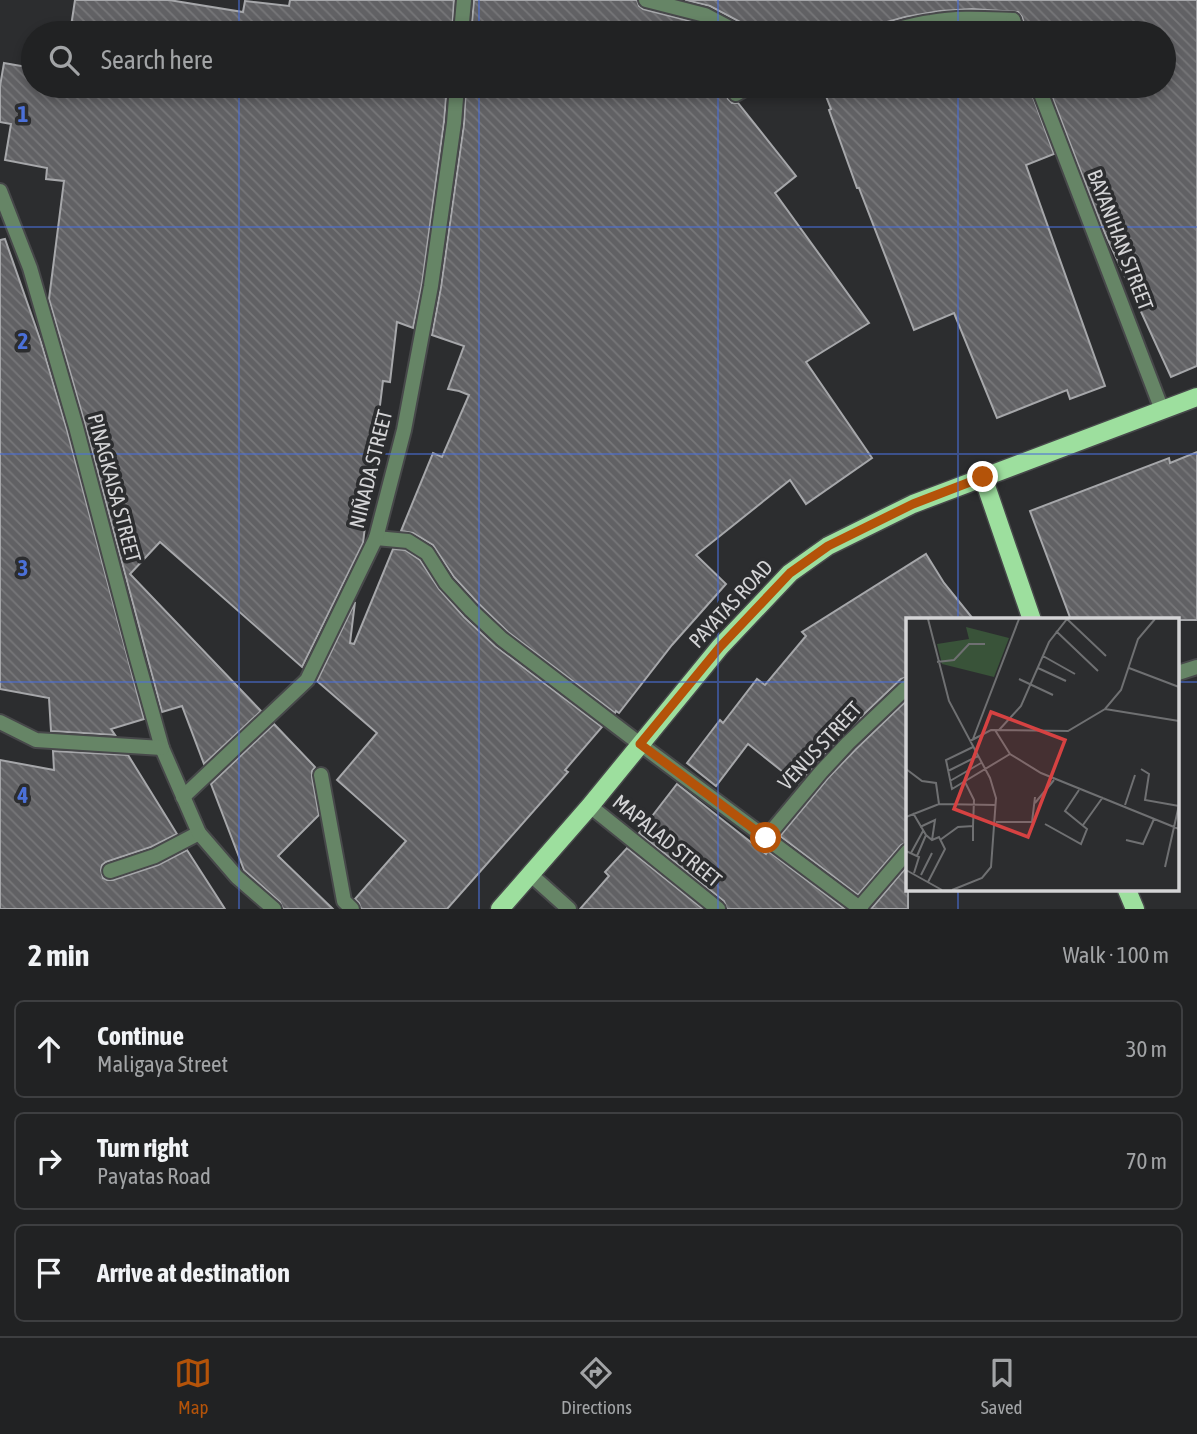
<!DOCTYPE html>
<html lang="en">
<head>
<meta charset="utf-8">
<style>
  :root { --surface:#212223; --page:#2d2f30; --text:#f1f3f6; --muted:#a2a4a6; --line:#3e3f41; --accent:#b45309 }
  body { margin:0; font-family:"Asap Condensed",sans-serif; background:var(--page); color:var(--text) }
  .stop { position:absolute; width:21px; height:21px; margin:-16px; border:5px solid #b45309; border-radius:50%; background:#fff }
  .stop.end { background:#b45309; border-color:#fff; box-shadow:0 2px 7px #0008 }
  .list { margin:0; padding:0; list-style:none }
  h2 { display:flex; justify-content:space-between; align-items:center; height:91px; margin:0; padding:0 28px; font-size:30px }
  h2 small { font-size:23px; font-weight:400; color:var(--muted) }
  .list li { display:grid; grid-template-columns:46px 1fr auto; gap:21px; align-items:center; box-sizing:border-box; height:98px; margin:0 14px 14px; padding:0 14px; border:2px solid var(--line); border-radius:10px }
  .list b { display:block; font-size:26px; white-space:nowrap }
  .list p { margin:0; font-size:23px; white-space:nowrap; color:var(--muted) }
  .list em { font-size:23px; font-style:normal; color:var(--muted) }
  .icon { flex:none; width:38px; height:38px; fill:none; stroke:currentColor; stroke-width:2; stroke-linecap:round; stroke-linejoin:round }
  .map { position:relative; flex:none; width:1197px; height:909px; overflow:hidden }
  .search { position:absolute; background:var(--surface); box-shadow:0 4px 10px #0003; left:21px; right:21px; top:21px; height:77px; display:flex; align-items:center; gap:18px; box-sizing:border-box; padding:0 24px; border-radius:38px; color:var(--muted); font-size:26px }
  .sheet { height:427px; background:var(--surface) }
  nav { display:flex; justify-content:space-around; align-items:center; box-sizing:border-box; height:98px; border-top:2px solid var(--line); background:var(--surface); font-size:19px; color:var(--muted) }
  nav a { display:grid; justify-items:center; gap:4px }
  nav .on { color:var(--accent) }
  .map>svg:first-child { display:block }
</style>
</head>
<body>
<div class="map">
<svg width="1197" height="909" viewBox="0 0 1197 909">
  <defs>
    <pattern id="building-back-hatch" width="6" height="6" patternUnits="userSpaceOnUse" patternTransform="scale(1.75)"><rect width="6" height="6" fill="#616164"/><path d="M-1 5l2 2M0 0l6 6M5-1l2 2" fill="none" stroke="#777779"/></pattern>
  </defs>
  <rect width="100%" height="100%" fill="#2c2d2f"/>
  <g fill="url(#building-back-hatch)" stroke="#a6a7aa" stroke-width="2">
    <polygon points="75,0 169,0 243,12 245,1 289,6 290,0 454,0 452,33 70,33"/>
    <polygon points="474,0 637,0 639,6 643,9 702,24 719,33 471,33"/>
    <polygon points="685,0 1197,0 1197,366 1171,377 1103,229 1048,86 1164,86 1164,33 1027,33 1022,17 1018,12 972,9 940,11 905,17 880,24 876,27 874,33 800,33 798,27 791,33 749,33 747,29 744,24 710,6"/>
    <polygon points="962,29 1006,29 1008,33 922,33"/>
    <polygon points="4,63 33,68 33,86 447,86 444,122 422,284 413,328 397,322 390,382 383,381 363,543 302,667 160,542 130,574 261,711 204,764 182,706 162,712 85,424 49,299 64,181 46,179 47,168 5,160 11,124 0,122 0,86"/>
    <polygon points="466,86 731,86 726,93 728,99 732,103 738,103 796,176 775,193 869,323 806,362 872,458 806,504 790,480 696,555 726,584 672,645 619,713 616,711 615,713 508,632 478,603 454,577 433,545 413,533 401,531 433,453 442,457 469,395 459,391 448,389 464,346 432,335 441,287 464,124"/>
    <polygon points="822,86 1029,86 1054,154 1026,165 1105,386 1070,399 1067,390 997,418 954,313 914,330 859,188 857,188 829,110 831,109"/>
    <polygon points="5,239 41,342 67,430 144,719 111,729 115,735 51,731 49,698 0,689 0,240"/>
    <polygon points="1197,452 1197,620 1071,620 1030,511 1169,458 1170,463"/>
    <polygon points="393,549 405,550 420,560 439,589 464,617 495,646 602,727 565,770 568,772 447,909 361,909 359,903 355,899 406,841 337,780 377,733 317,681 355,602 350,643 354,644"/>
    <polygon points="926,554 944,583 974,620 908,620 908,677 901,679 841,736 798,784 748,744 716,786 687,763 720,720 723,723 757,679 765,685 806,636 802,632"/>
    <polygon points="908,699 908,842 901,845 858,895 780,836 828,778 855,750"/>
    <polygon points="274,724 315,767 312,771 312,777 319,815 278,856 333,909 283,909 280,902 244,870 211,784"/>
    <polygon points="53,751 128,755 177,834 151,847 106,862 102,865 101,870 103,878 107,880 113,880 158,865 187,850 225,909 0,909 0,760 54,770"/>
    <polygon points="677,784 766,854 768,851 845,909 727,909 724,901 639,833"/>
    <polygon points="627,848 703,909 580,909 609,876 605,872"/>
    <polygon points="908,865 908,909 871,909"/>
  </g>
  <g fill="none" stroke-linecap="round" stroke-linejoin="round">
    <g stroke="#47484a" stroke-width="18">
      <g id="lane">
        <polyline points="646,0 705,15 739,33"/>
        <path d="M883,33c16,-4 32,-9 48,-11 27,-5 54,-3 82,-2"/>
        <polyline points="736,94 750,86"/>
        <polyline points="376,538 408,541 427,553 446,583 471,610 502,639 640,744"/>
        <polyline points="321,775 344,901 352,909"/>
        <polyline points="590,806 718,909"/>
        <polyline points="766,838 821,772 848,743 908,686"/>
        <polyline points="110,871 155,856 199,833"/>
        <polyline points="530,874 569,909"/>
      </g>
    </g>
    <g stroke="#47484a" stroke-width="18">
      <g id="street">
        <polyline points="1013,20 1018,33"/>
        <polyline points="461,33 464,0"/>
        <polyline points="1038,86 1162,410"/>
        <polyline points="0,191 30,268 76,427 136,655 162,748 199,833 237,877 274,909"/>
        <polyline points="1178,673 1197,667"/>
        <polyline points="0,722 36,740 162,748"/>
        <polyline points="640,744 861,909"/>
        <polyline points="183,797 307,680 376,538 404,430 431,286 454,123 457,86"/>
        <polyline points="859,908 908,851"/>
      </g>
    </g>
    <g stroke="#47484a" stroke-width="21">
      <g id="primary">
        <polyline points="983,477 1032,620"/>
        <polyline points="1127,890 1135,909"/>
        <polyline points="500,909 590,806 720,647 790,573 828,546 913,504 1197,397"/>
      </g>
    </g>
    <use href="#lane" stroke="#668566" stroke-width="14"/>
    <use href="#street" stroke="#668566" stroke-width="14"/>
    <use href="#primary" stroke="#9ddf9e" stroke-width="18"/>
  </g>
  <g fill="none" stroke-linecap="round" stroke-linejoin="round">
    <polyline stroke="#b45309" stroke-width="9" points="766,838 640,744 720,647 790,573 828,546 913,504 983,477"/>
  </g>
  <path fill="none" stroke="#4b70d8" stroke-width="2" stroke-opacity="0.55" d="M239,0v33M479,0v33M718,0v33M958,0v33M239,86v823M479,86v823M718,86v823M958,86v534M0,227h1197M0,454h1197M0,682h908M1178,682h19M958,890v19"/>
  <g text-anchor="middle" stroke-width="7" stroke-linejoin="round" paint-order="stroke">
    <g font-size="21" fill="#d4d4d6" stroke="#2c2d2f">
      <text transform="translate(1120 240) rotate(69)" y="7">BAYANIHAN STREET</text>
      <text transform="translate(371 469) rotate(-76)" y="7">NIÑADA STREET</text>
      <text transform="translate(114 488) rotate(75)" y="7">PINAGKAISA STREET</text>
      <text transform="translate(731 604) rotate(-47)" y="7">PAYATAS ROAD</text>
      <text transform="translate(820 746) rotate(-47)" y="7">VENUS STREET</text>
      <text transform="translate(667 841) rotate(39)" y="7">MAPALAD STREET</text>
    </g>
  </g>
  <g transform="translate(906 618)">
    <rect width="273" height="273" fill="#2c2d2f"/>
    <path d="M60,9l43,11 -15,39 -52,-13 -5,-20 32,-5z" fill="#395339"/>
    <path fill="none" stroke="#6f7072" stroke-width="2" d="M22,1l21,82 41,77 6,20 -5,69 -9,11 -30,12M150,13l42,40M137,38l32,18M31,44l17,-2 15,-16h16M132,50l28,13M223,50l50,19M113,61l34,16M199,91l74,12M89,112l15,24 31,19 138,56M93,112l22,-24 28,-64 18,-23 39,37M67,121l46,-120M64,123l21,-11 77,1 37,-22 16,-19 17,-51 17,-20M67,129l-27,13 6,29 58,-35M0,151l16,12 14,2 3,21M235,151l8,5 -4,26 34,6M42,153l30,-15M44,163l31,-18M59,164l9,18 -1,26M129,185l19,-23M219,187l10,-30M7,195l13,22 6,5 7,-3 6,12 -17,33M0,199l33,-13 57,1M90,204h36l3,-25M139,206l36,20 6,-15 -22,-18 14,-21M177,207l20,-28M14,209l15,-7 -3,20M34,222l18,-13 15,-1v15M220,222l17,4 11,-25M0,233l13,6 -5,16M5,235l12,-22M11,238l9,-21M259,249l14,-62M0,252l36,20M15,257l11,-22"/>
    <path fill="#d64242" fill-opacity="0.15" stroke="#d64242" stroke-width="3.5" d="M85,94l74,28 -37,97 -74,-28z"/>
    <rect width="273" height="273" fill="none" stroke="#d4d4d6" stroke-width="3.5"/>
  </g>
  <g font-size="23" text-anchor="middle" font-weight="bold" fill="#4b70d8" stroke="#2c2d2f" stroke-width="7" stroke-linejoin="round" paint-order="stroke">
    <text x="23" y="122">1</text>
    <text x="23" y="349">2</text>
    <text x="23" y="576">3</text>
    <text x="23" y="803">4</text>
  </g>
</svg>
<div class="stop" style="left:766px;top:838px"></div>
<div class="stop end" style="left:983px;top:477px"></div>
<div class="search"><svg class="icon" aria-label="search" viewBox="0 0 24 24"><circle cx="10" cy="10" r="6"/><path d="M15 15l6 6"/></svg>Search here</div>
</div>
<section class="sheet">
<h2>2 min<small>Walk · 100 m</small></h2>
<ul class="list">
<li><svg class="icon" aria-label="ahead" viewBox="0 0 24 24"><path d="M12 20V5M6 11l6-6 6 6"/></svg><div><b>Continue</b><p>Maligaya Street</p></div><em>30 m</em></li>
<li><svg class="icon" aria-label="right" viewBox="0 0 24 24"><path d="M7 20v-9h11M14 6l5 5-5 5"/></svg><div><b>Turn right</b><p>Payatas Road</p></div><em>70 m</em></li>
<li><svg class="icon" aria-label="arrive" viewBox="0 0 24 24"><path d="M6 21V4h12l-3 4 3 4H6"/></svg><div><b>Arrive at destination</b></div></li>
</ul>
</section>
<nav>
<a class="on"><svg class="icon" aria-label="map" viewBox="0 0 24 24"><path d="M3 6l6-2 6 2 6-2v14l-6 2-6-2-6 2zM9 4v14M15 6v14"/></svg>Map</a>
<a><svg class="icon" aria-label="directions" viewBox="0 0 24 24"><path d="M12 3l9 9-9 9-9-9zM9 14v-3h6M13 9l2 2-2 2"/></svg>Directions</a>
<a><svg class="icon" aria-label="saved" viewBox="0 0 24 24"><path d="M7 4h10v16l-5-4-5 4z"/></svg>Saved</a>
</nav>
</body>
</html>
